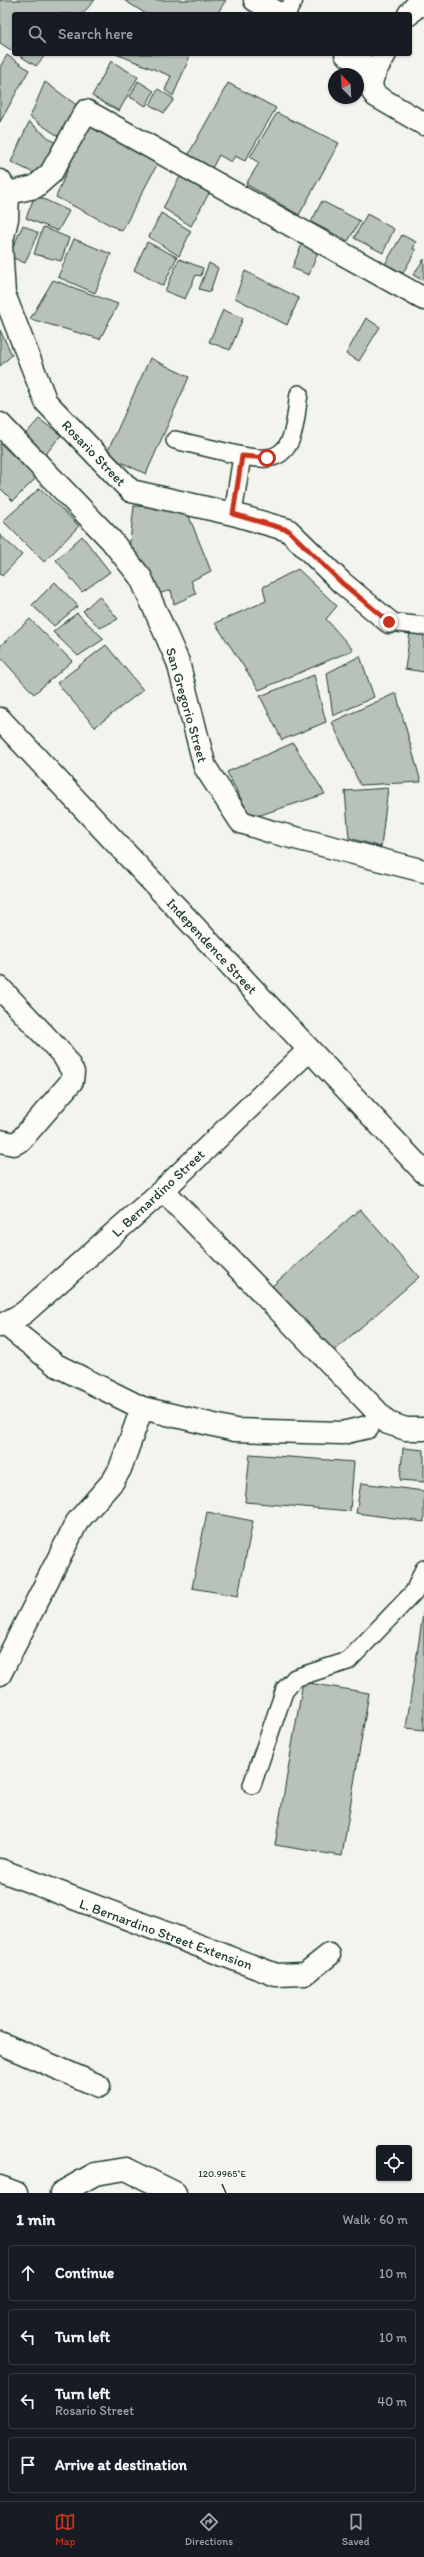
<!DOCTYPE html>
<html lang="en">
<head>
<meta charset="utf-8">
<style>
  :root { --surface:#171b24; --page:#242831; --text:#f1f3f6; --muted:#9ea1a6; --line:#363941; --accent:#c8321e }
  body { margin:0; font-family:Itim,sans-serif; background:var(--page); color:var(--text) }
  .controls { position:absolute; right:12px; bottom:12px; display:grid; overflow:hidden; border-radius:4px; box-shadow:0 1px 3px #0004 }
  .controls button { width:36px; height:36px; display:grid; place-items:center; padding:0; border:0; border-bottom:1px solid var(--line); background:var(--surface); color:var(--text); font:20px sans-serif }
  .compass { position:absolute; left:328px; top:68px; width:36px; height:36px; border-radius:50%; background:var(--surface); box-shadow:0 1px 3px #0004; rotate:336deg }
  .stop { position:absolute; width:12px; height:12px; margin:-9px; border:3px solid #c8321e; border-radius:50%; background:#fff }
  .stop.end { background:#c8321e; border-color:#fff; box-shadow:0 1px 4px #0008 }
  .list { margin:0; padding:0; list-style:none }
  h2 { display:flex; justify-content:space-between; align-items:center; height:52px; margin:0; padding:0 16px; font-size:17px }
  h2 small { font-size:13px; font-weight:400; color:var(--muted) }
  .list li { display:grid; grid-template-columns:26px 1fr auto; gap:12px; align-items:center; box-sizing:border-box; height:56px; margin:0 8px 8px; padding:0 8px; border:1px solid var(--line); border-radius:4px }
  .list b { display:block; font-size:15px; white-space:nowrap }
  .list p { margin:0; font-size:13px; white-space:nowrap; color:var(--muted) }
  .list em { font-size:13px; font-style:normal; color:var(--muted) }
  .icon { flex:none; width:22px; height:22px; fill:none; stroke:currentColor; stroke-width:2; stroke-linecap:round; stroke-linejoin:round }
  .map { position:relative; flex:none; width:424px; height:2193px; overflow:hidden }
  .search { position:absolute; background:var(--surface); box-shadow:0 1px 3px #0004; left:12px; right:12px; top:12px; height:44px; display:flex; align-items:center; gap:10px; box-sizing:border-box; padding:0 14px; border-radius:4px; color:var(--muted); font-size:15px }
  .sheet { height:308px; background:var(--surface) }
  nav { display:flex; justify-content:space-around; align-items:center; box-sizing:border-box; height:56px; border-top:1px solid var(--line); background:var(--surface); font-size:11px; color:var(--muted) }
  nav a { display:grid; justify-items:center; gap:2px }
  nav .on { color:var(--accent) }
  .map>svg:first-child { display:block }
</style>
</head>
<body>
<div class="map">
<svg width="424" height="2193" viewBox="0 0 424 2193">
  <rect width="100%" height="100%" fill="#f4f4ef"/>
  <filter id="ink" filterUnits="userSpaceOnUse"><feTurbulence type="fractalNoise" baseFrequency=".025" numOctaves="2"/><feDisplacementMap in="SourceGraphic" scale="8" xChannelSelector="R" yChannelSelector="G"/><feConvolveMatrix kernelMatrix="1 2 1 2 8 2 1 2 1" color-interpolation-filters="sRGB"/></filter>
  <g filter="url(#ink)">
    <g fill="#b9c1bb" stroke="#1f3d34">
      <polygon points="0,0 95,0 82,14 14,14 14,52 0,43"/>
      <polygon points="124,0 226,0 217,14 146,14"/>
      <polygon points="17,54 46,54 36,66"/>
      <polygon points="116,54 186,54 190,56 173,96 165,90 171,76"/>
      <polygon points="7,55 29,70 0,122 0,67"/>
      <polygon points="111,61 138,77 119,111 92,96"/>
      <polygon points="138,81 154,91 146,106 130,97"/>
      <polygon points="45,82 78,106 61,138 30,117"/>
      <polygon points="228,83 276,108 245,161 235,156 231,162 219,155 211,170 187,157"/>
      <polygon points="158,89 174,99 164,113 150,105"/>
      <polygon points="277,113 339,143 299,215 246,184 259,163 250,157"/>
      <polygon points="29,122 59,146 40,176 11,162"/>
      <polygon points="87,123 160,159 122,231 56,197"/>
      <polygon points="184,169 213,186 191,226 163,208"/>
      <polygon points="35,195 69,211 58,231 26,218"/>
      <polygon points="322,201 360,221 348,241 311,222"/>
      <polygon points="161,213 191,231 179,256 149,237"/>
      <polygon points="367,214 394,229 383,253 354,238"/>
      <polygon points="23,225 38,233 25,263 9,256"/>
      <polygon points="43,227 69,238 61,261 34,254"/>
      <polygon points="402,235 416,242 413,249 416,250 403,273 385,264"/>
      <polygon points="74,239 111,254 95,293 58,277"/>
      <polygon points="304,239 320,247 309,275 292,268"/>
      <polygon points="147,242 177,257 163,286 134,270"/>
      <polygon points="179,259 203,268 201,276 196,275 185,299 165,291"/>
      <polygon points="424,259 424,281 413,275"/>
      <polygon points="209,263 218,268 210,292 199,289"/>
      <polygon points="245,271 299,298 287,325 235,298"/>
      <polygon points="53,280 118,304 100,339 30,319"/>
      <polygon points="223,310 243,318 230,350 209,342"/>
      <polygon points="366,318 380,327 359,361 346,354"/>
      <polygon points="0,330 12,355 0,366"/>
      <polygon points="150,358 189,377 146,474 106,455"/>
      <polygon points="39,419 61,435 42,459 22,438"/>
      <polygon points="0,443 36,478 13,501 0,488"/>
      <polygon points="40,488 79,526 44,562 3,521"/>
      <polygon points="134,506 186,509 211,571 191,581 196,594 174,604 171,590 158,594 129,550"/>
      <polygon points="0,535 22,555 2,576 0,574"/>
      <polygon points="82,536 110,572 82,592 56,560"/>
      <polygon points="298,569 337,606 326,619 353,650 259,690 215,623 266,601 263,587"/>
      <polygon points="55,582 78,606 54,626 32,605"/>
      <polygon points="99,596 118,619 100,628 83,611"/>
      <polygon points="77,613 104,639 78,656 53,632"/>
      <polygon points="30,619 72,661 34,694 0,657 0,646"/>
      <polygon points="410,632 424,634 424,672 405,669"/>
      <polygon points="106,645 143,690 95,727 57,683"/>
      <polygon points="360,656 374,697 333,716 327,673"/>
      <polygon points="314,675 326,722 282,740 260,696"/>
      <polygon points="396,693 421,782 360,785 332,722"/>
      <polygon points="293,743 325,794 251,818 227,772"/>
      <polygon points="388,788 381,847 349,838 345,791"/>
      <polygon points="360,1209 419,1277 330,1354 271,1287"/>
      <polygon points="403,1448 424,1450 424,1482 400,1480"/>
      <polygon points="250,1454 354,1462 350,1511 245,1502"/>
      <polygon points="361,1483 424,1491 424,1522 356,1513"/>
      <polygon points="207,1512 253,1521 238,1596 192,1588"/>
      <polygon points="424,1607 424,1730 406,1728"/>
      <polygon points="303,1682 369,1693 342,1856 275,1845"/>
    </g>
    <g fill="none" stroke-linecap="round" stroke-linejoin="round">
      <g stroke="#1f3d34" stroke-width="20">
        <g id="service">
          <polyline points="286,14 294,0"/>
          <polyline points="175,440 242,456 233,514"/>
          <path d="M242,456c8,1 17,3 25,2 30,-3 28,-42 32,-64"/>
          <polyline points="389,622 424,626"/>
          <polyline points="252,1785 285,1689 295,1678 348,1661 414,1592 424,1569"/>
        </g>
      </g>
      <g stroke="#1f3d34" stroke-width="25">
        <polyline id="pedestrian" points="142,1408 235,1430 342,1433 368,1427"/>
      </g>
      <g stroke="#1f3d34" stroke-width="25">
        <g id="minor">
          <polyline points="255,0 280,14"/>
          <polyline points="409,14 416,6 424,5"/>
          <polyline points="346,54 375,72"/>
          <path d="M385,54c-7,13 -21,29 -9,42l48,28"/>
          <polyline points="0,181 8,193 7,219 1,245 4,294 46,402 131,491 233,514 288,530 341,582 389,622"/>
          <polyline points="8,193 35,187 51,173 86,111 424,299"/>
          <polyline points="0,424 111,540 141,578 178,662 205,767 241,822 272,832 424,871"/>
          <polyline points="0,988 63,1055 73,1072 72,1081 21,1140 14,1144 0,1141"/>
          <polyline points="163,1190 388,1423 406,1429 424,1429"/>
          <polyline points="0,1326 24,1313 163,1190 309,1050"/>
          <polyline points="0,1674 77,1522 113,1481 120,1469 142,1408 56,1365 5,1324"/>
          <polyline points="0,1870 276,1975 305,1974 329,1955"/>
          <polyline points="0,2043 99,2086"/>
          <polyline points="0,2187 16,2193"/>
          <polyline points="61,2193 95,2174 126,2169 175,2193"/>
        </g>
      </g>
      <g stroke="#1f3d34" stroke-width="25">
        <polyline id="tertiary" points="0,719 424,1172"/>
      </g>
      <use href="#service" stroke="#fdfcf7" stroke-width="17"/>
      <use href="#pedestrian" stroke="#fdfcf7" stroke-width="22"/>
      <use href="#minor" stroke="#fdfcf7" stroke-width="22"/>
      <use href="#tertiary" stroke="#fdfcf7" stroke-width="22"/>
    </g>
  </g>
  <g fill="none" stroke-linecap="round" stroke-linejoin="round" filter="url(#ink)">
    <polyline stroke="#c8321e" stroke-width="5" points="267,458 242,456 233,514 288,530 341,582 389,622"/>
  </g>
  <path fill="none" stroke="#1f3d34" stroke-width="1.5" d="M222,2184l4,9"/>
  <g text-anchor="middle" stroke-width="3" stroke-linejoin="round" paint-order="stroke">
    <g font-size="14" fill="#1f3d34" stroke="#fdfcf7">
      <text transform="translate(94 453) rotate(46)" y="5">Rosario Street</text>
      <text transform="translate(187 705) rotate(74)" y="5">San Gregorio Street</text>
      <text transform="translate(212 946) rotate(47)" y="5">Independence Street</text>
      <text transform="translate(158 1193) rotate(-43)" y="5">L. Bernardino Street</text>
      <text transform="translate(166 1934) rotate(20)" y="5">L. Bernardino Street Extension</text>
    </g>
  </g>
  <g font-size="10" text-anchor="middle" fill="#1f3d34" stroke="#fdfcf7" stroke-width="3" stroke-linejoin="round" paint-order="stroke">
    <text x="222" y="2177">120.9965°E</text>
  </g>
</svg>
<div class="controls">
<button><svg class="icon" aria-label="locate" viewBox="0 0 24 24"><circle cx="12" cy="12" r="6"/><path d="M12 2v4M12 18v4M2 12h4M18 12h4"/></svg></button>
</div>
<svg class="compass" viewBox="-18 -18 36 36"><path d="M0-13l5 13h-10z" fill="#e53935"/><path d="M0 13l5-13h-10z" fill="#9ea1a6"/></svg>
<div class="stop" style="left:267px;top:458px"></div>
<div class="stop end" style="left:389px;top:622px"></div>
<div class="search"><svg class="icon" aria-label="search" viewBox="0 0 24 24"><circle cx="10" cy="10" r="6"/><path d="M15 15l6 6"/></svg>Search here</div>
</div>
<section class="sheet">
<h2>1 min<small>Walk · 60 m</small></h2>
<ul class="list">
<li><svg class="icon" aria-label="ahead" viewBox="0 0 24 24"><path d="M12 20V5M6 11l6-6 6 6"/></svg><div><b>Continue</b></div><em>10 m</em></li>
<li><svg class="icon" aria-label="left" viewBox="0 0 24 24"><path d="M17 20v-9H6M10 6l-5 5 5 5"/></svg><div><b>Turn left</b></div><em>10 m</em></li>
<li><svg class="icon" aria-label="left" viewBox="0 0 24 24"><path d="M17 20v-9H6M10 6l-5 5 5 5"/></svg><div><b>Turn left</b><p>Rosario Street</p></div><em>40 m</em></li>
<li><svg class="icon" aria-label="arrive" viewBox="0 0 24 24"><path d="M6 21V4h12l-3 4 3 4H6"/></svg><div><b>Arrive at destination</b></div></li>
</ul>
</section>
<nav>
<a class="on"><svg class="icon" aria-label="map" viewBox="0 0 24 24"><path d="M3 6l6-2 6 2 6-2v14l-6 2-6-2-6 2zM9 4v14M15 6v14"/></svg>Map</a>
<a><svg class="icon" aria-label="directions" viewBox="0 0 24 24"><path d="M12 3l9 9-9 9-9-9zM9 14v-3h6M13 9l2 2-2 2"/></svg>Directions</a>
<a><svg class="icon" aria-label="saved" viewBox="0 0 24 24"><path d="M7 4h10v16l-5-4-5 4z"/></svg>Saved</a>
</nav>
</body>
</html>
